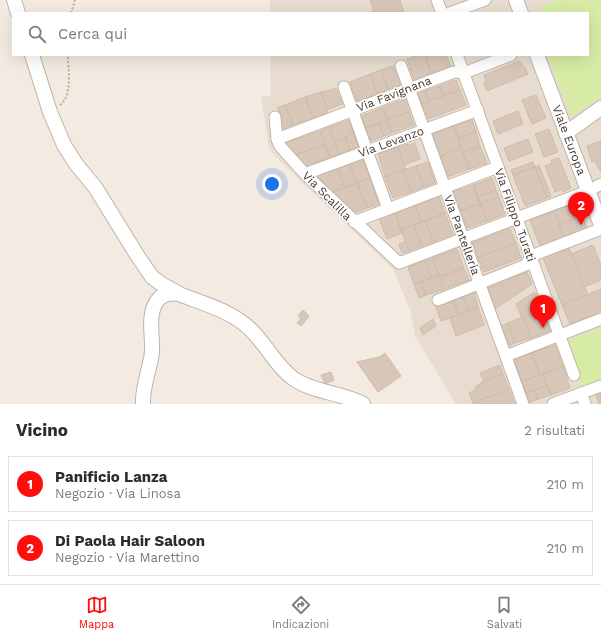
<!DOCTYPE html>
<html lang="it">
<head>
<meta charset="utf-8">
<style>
  :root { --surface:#fff; --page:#f2f2f3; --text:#2b2b33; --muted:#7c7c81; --line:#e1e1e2; --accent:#ff0c0d }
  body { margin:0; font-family:"Work Sans",sans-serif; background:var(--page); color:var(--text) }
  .you { position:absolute; left:272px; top:184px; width:14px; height:14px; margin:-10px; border:3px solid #fff; border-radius:50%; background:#1a73e8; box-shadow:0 0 0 6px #1a73e833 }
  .badge { display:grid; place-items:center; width:26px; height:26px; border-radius:50%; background:var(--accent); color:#fff; font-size:13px; font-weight:700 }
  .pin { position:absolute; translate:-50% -33px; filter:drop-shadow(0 1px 2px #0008) }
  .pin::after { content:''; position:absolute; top:21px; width:14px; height:12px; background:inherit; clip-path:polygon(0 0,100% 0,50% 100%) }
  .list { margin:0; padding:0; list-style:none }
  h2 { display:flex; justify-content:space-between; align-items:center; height:52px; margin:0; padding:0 16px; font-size:17px }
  h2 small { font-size:13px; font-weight:400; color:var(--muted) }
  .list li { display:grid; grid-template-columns:26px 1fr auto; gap:12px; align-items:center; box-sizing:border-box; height:56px; margin:0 8px 8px; padding:0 8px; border:1px solid var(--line); border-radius:0px }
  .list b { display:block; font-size:15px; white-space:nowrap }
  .list p { margin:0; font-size:13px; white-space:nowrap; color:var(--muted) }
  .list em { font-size:13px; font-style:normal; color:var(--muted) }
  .icon { flex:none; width:22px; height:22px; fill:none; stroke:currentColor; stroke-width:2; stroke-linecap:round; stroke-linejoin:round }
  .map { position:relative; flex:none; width:601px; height:404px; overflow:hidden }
  .search { position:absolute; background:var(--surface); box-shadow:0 4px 16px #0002; left:12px; right:12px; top:12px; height:44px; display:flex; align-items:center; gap:10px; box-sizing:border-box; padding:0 14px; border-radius:0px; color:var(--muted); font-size:15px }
  .sheet { height:180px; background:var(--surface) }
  nav { display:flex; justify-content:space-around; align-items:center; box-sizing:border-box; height:56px; border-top:1px solid var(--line); background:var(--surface); font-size:11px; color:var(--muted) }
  nav a { display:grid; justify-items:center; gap:2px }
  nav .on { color:var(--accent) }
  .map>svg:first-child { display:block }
</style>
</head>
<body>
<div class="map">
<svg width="601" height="404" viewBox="0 0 601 404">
  <rect width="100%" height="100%" fill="#f3ebe1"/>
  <polygon fill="#e7dccf" points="270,0 601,0 601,404 456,404 415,336 410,310 393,269 275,156 269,148 261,97 271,96 270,55 588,55 588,13 270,13"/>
  <g fill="#d7eba5">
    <polygon points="557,0 601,0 601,96 573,116 571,115 547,55 588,55 588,13 543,13 541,7"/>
    <polygon points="601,328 601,382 583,389 565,342"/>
  </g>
  <g fill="#d8c7b9" stroke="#d0bba8">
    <polygon points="370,0 400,0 404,13 368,13 374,11"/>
    <polygon points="418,55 425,55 431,73 414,80 407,59"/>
    <polygon points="425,55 446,55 451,66 431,73"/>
    <polygon points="520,61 523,67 525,67 528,74 487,91 484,83 486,81 484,75"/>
    <polygon points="393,66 400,85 388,89 381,70"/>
    <polygon points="381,70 388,89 377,94 370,74"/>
    <polygon points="370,74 377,94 357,101 350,82"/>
    <polygon points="456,80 460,90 443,96 439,86"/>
    <polygon points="439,86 443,96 429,102 425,91"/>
    <polygon points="336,88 342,104 327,110 321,92 324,91 324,92"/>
    <polygon points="460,90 466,105 428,119 422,104"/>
    <polygon points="425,91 429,102 422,104 418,94"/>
    <polygon points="321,92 328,112 313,118 305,97"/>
    <polygon points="536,95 546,118 532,124 522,100"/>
    <polygon points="305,97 313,118 293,125 285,105"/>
    <polygon points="405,99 409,112 387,120 382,108"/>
    <polygon points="285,105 293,125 281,130 278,107"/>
    <polygon points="382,108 387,120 366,128 361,116"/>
    <polygon points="518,111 523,124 498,134 493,121"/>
    <polygon points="409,112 414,125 392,133 387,120"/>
    <polygon points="349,120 354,134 334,142 329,127"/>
    <polygon points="387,120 392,133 384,136 379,124"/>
    <polygon points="472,120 476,132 458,138 454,126"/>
    <polygon points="379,124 384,136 371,141 366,128"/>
    <polygon points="454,126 461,148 440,156 432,134"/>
    <polygon points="329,127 339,154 330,158 320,131"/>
    <polygon points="549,129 558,152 544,157 535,134"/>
    <polygon points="320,131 325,144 295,155 285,143"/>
    <polygon points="476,132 480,146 463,152 458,138"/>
    <polygon points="354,134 358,147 350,150 345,137"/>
    <polygon points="345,137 350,150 339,154 334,142"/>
    <polygon points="528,139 533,152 509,161 504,148"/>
    <polygon points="601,141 601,170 600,171 595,161 592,162 587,146"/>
    <polygon points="415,143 420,159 404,165 398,147 408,144 408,146"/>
    <polygon points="325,144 330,158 305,166 295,155"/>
    <polygon points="480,146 487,163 469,169 463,152"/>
    <polygon points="398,147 406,170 385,177 378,154"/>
    <polygon points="461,148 469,169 447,177 440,156"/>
    <polygon points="559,158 571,188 563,192 562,189 555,192 545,166 552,163 551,160"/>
    <polygon points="362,159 370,178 357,183 349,164"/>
    <polygon points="428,162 435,183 424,187 416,166"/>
    <polygon points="533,162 535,167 513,175 511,170"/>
    <polygon points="349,164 357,183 345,188 338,169"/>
    <polygon points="539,165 551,196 547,198 535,167"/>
    <polygon points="416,166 424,187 411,192 403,170"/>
    <polygon points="535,167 547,198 525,206 513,175"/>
    <polygon points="338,169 345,188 333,192 317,176"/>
    <polygon points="403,170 411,192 393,198 385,177"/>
    <polygon points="370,178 379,204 367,208 357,183"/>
    <polygon points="492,178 496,190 478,197 473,185"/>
    <polygon points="357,183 367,208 353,213 333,192"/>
    <polygon points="473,185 480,204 460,211 453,192"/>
    <polygon points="496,190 499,197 480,204 478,197"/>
    <polygon points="439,196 445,213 421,222 415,205"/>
    <polygon points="499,197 505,214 487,221 480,204"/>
    <polygon points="577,202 582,216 559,225 554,211"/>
    <polygon points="480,204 487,221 467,228 460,211"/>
    <polygon points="415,205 421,222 401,230 395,213"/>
    <polygon points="554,211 564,237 540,246 530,220"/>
    <polygon points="395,213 402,233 387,239 379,218"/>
    <polygon points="445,213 453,234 433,242 425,221"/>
    <polygon points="582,216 587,228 564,237 559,225"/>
    <polygon points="425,221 433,242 422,246 414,225"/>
    <polygon points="414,225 422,246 409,251 401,230"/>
    <polygon points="510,229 516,243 478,258 472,243"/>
    <polygon points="406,242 409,251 402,253 399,244"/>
    <polygon points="516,243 521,258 484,272 478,258"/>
    <polygon points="593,245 601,265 601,280 584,287 571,254"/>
    <polygon points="569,248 588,295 562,305 543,258"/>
    <polygon points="457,249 464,268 439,277 432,258"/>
    <polygon points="432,258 439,275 431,278 425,261"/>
    <polygon points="425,261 431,278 414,284 408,267"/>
    <polygon points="464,268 469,280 444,289 439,277"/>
    <polygon points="527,272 532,284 495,309 488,288"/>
    <polygon points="439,275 444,289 426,295 421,282"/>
    <polygon points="421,282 426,295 419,298 414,284"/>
    <polygon points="601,289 601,311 570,324 562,305"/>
    <polygon points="474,292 478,307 469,311 463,297"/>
    <polygon points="535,292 542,310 522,318 516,304"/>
    <polygon points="463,297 469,311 459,315 453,301"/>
    <polygon points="453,301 459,315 441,321 436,307"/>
    <polygon points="478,307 484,325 456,336 450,318"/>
    <polygon points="303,310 309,316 301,326 297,323 301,318 298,316"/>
    <polygon points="542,310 550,331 531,338 523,317"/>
    <polygon points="523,317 531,338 515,343 508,323"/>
    <polygon points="433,319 436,326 423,335 420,328"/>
    <polygon points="508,323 515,343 508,346 501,326"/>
    <polygon points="555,345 563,366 540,375 532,353"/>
    <polygon points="385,353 401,376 378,392 357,362 379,357"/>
    <polygon points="532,353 540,375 522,381 514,360"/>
    <polygon points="500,365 503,374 484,381 480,373"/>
    <polygon points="563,366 570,388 551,395 543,374"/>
    <polygon points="331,372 334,380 325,384 321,375"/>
    <polygon points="503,374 509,389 473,403 469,393 475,390 475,387 484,381"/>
    <polygon points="543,374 547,385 526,393 522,381"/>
    <polygon points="547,385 551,395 538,399 534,390"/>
    <polygon points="509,389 515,404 474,404 473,403"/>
    <polygon points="534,390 538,399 529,403 526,393"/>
    <polygon points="601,391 601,404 599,404 595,393"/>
  </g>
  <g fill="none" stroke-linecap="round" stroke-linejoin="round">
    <g stroke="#c1b4a6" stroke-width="13">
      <g id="minor">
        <polyline points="437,0 442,13"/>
        <polyline points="450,13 485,0"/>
        <polyline points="457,55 574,375"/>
        <polyline points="401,66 523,404"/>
        <polyline points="344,87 388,209"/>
        <polyline points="275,117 277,139 280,146 305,174 399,263 588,191 601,184"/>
        <polyline points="277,139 454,72 464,73 511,55"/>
        <polyline points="305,174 478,110"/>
        <polyline points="354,222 498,167"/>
        <polyline points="438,300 526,265 531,256 601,229"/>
        <polyline points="506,356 601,319"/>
        <polyline points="581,393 585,404"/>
        <polyline points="553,404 601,386"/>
      </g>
    </g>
    <g stroke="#c1b4a6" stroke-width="16">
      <g id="tertiary">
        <polyline points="14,0 18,13"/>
        <polyline points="516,0 521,13"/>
        <polyline points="32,55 50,112 64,145 76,164 95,187 137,255 152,277 163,285 178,293"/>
        <path id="s1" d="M537,55l64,170"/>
        <polyline points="566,133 601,108"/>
        <path d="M143,404c-1,-18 7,-34 9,-52 1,-16 -5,-37 5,-51 6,-8 14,-8 22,-7 25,10 54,17 73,37 15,15 25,36 42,48 18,13 49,14 69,25"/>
      </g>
    </g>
    <g stroke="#c2aa93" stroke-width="2" stroke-dasharray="2 2" stroke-linecap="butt">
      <polyline points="71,13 75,0"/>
      <path d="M60,105c13,-10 8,-35 8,-50"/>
    </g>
    <use href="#minor" stroke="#fff" stroke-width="11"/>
    <use href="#tertiary" stroke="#fff" stroke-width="14"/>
  </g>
  <g text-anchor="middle" stroke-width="3" stroke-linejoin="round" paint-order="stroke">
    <g font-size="12" fill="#443a32" stroke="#fff">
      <text transform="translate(394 94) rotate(-21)" y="4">Via Favignana</text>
      <text dy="4" stroke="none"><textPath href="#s1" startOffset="91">Viale Europa</textPath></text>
      <text transform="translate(391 142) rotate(-20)" y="4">Via Levanzo</text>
      <text transform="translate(327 196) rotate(45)" y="4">Via Scalilla</text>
      <text transform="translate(515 215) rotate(70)" y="4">Via Filippo Turati</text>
      <text transform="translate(462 235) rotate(70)" y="4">Via Pantelleria</text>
    </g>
  </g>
</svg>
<div class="you"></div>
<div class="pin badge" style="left:543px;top:328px">1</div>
<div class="pin badge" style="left:581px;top:225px">2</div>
<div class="search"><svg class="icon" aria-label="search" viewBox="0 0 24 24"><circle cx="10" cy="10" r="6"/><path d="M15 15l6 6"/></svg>Cerca qui</div>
</div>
<section class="sheet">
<h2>Vicino<small>2 risultati</small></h2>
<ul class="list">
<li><span class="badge">1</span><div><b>Panificio Lanza</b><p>Negozio · Via Linosa</p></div><em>210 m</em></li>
<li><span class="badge">2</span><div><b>Di Paola Hair Saloon</b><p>Negozio · Via Marettino</p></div><em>210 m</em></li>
</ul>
</section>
<nav>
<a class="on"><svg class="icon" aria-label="map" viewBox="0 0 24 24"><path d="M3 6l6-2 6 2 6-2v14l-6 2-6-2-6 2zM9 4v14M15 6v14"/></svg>Mappa</a>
<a><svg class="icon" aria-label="directions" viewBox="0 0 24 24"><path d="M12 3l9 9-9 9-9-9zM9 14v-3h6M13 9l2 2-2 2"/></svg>Indicazioni</a>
<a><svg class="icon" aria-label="saved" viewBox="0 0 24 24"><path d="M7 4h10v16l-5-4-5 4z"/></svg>Salvati</a>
</nav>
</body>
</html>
